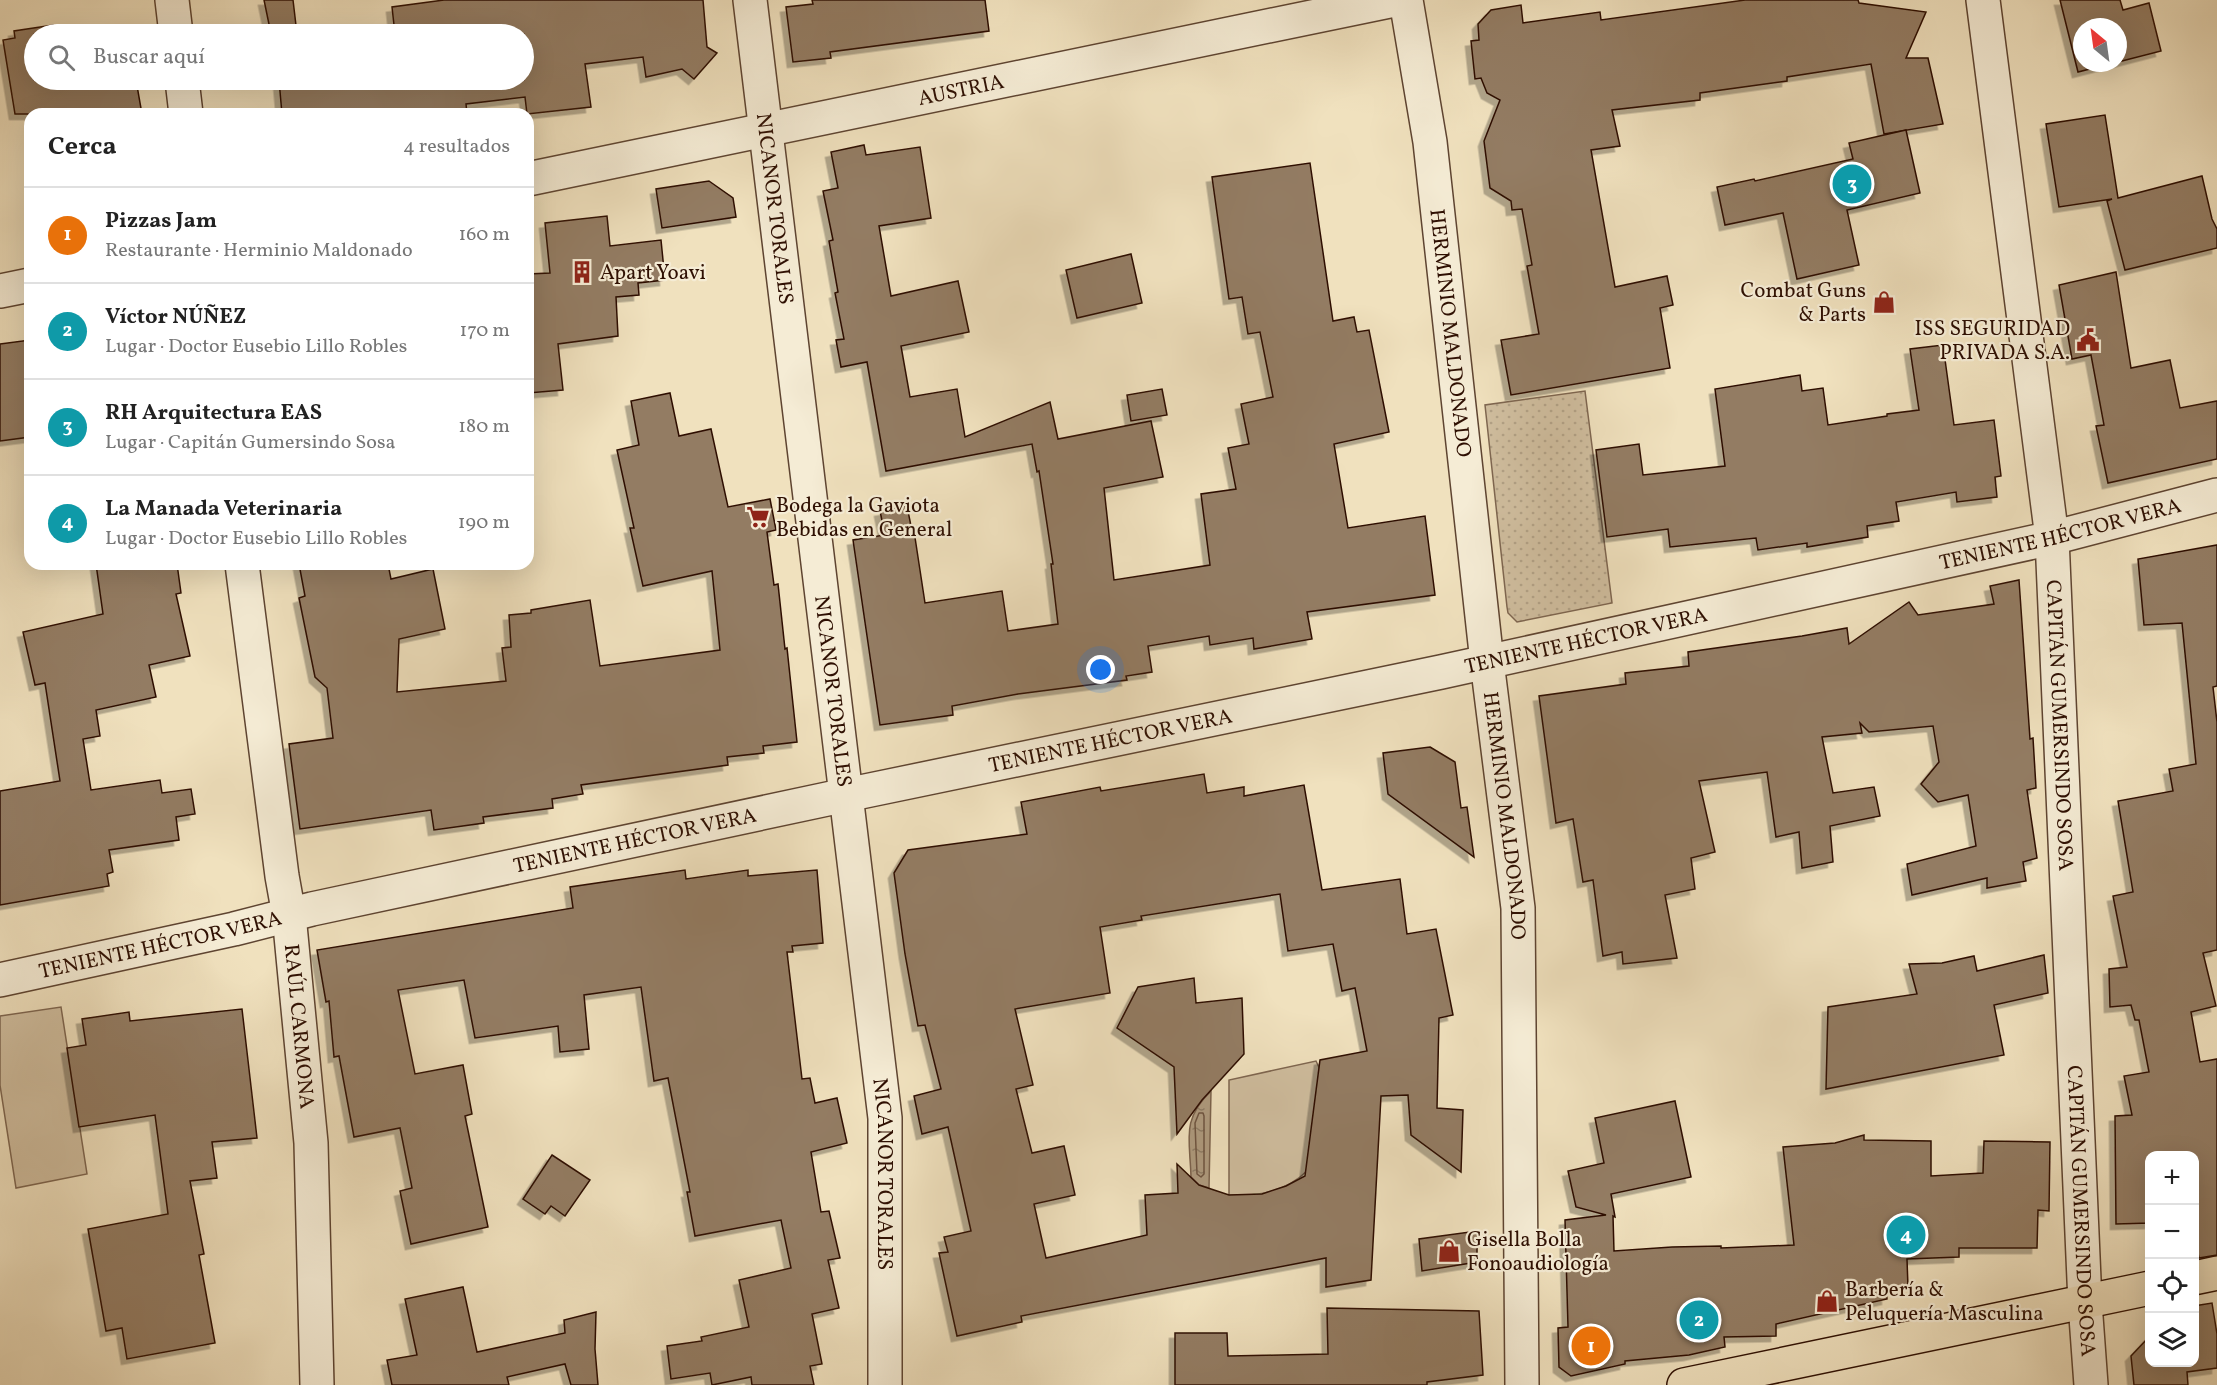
<!DOCTYPE html>
<html lang="es">
<head>
<meta charset="utf-8">
<style>
  :root { --surface:#fff; --page:#f2f2f2; --text:#222; --muted:#767676; --line:#e0e0e0; --accent:#ea580c }
  body { margin:0; font-family:Vollkorn,serif; background:var(--page); color:var(--text) }
  .controls { position:absolute; right:18px; bottom:18px; display:grid; overflow:hidden; border-radius:12px; box-shadow:0 6px 24px #0002 }
  .controls button { width:54px; height:54px; display:grid; place-items:center; padding:0; border:0; border-bottom:2px solid var(--line); background:var(--surface); color:var(--text); font:30px sans-serif }
  .compass { position:absolute; left:2073px; top:18px; width:54px; height:54px; border-radius:50%; background:var(--surface); box-shadow:0 6px 24px #0002; rotate:331deg }
  .you { position:absolute; left:1101px; top:670px; width:21px; height:21px; margin:-15px; border:4px solid #fff; border-radius:50%; background:#1a73e8; box-shadow:0 0 0 9px #1a73e833 }
  .badge { display:grid; place-items:center; width:39px; height:39px; border-radius:50%; background:var(--accent); color:#fff; font-size:20px; font-weight:700 }
  .pin { position:absolute; translate:-50% -50%; border:3px solid #fff; box-shadow:0 2px 6px #0006 }
  .list { margin:0; padding:0; list-style:none }
  h2 { display:flex; justify-content:space-between; align-items:center; height:78px; margin:0; padding:0 24px; font-size:26px }
  h2 small { font-size:20px; font-weight:400; color:var(--muted) }
  .list li { display:grid; grid-template-columns:39px 1fr auto; gap:18px; align-items:center; box-sizing:border-box; height:96px; padding:0 24px; border-top:2px solid var(--line) }
  .list b { display:block; font-size:22px; white-space:nowrap }
  .list p { margin:0; font-size:20px; white-space:nowrap; color:var(--muted) }
  .list em { font-size:20px; font-style:normal; color:var(--muted) }
  .icon { flex:none; width:33px; height:33px; fill:none; stroke:currentColor; stroke-width:2; stroke-linecap:round; stroke-linejoin:round }
  .map { position:relative; flex:none; width:2217px; height:1385px; overflow:hidden }
  .search { position:absolute; background:var(--surface); box-shadow:0 6px 24px #0002; left:24px; top:24px; width:510px; height:66px; display:flex; align-items:center; gap:15px; box-sizing:border-box; padding:0 21px; border-radius:33px; color:var(--muted); font-size:22px }
  .panel { position:absolute; background:var(--surface); box-shadow:0 6px 24px #0002; left:24px; top:108px; width:510px; height:462px; border-radius:18px }
  .map>svg:first-child { display:block }
</style>
</head>
<body>
<div class="map">
<svg width="2217" height="1385" viewBox="0 0 2217 1385">
  <defs>
    <pattern id="grass-dots" width="8" height="8" patternUnits="userSpaceOnUse" patternTransform="scale(1.5)"><rect width="8" height="8" fill="#cfbd9e"/><path d="M2 2h.1M6 6h.1" fill="none" stroke="#b2a186" stroke-width="1.8" stroke-linecap="round"/></pattern>
    <pattern id="water-ripples" width="26" height="14" patternUnits="userSpaceOnUse" patternTransform="scale(1.5)"><rect width="26" height="14" fill="#ae9a7e"/><path d="M2 4q2-2 4 0t4 0M15 11q2-2 4 0t4 0" fill="none" stroke="#8e7c65"/></pattern>
    <filter id="shadow"><feDropShadow dx="-5.5" dy="5.5" stdDeviation="0" flood-color="#0004"/></filter>
  </defs>
  <rect width="100%" height="100%" fill="#f0e1be"/>
  <filter id="stains"><feTurbulence type="fractalNoise" baseFrequency=".00333" numOctaves="4"/><feColorMatrix values="0 0 0 0 .2 0 0 0 0 .09 0 0 0 0 .02 0 0 0 .5 -.17"/></filter>
  <radialGradient id="worn" r=".72"><stop offset=".6" stop-color="#630" stop-opacity="0"/><stop offset="1" stop-color="#630" stop-opacity=".3"/></radialGradient>
  <polygon fill="url(#grass-dots)" stroke="#7e6650" stroke-width="1.5" points="1585,391 1612,603 1517,622 1508,613 1507,607 1485,405"/>
  <g fill="#cfbd9e" stroke="#7e6650" stroke-width="1.5">
    <polygon points="61,1007 87,1174 16,1188 0,1085 0,1016"/>
    <path d="M1316,1061l15,32 -23,77c-21,21 -50,27 -79,25v-115z"/>
  </g>
  <path fill="url(#water-ripples)" stroke="#7b624c" stroke-width="1.5" d="M1211,1091l-2,97 -10,-3 -8,-8c-1,-38 -10,-57 20,-86z"/>
  <g fill="none" stroke-linecap="round" stroke-linejoin="round">
    <polygon stroke="#6e5440" stroke-width="1.5" points="1199,1113 1203,1113 1204,1116 1204,1174 1201,1177 1197,1174 1195,1123"/>
  </g>
  <g fill="#937c64" stroke="#2e0f02" stroke-width="1.5" fill-rule="evenodd" filter="url(#shadow)">
    <polygon points="264,0 293,0 297,34 271,34"/>
    <polygon points="444,0 703,0 707,47 717,53 694,79 682,69 646,77 643,57 585,64 591,107 527,114 525,97 466,104 467,114 282,114 279,80 524,80 524,34 395,34 392,7"/>
    <polygon points="812,0 985,0 989,31 830,52 831,58 793,62 786,7 813,4"/>
    <polygon points="1745,0 1858,0 1859,3 1926,12 1906,58 1928,58 1943,124 1884,134 1871,64 1787,77 1787,81 1700,93 1700,100 1612,110 1620,146 1591,150 1615,287 1667,276 1673,305 1660,308 1670,368 1511,395 1501,340 1539,334 1527,266 1532,265 1522,209 1512,210 1511,201 1490,188 1484,141 1500,100 1487,93 1481,78 1475,79 1471,41 1479,40 1478,24 1491,10 1521,5 1523,23 1600,12 1601,20"/>
    <polygon points="2060,0 2120,0 2123,10 2149,3 2161,51 2118,62 2118,27 2082,27 2082,63 2113,63 2078,72"/>
    <polygon points="53,25 54,33 63,32 63,34 34,34 34,80 136,80 142,114 15,114 3,40 15,38 14,31"/>
    <polygon points="2105,115 2118,198 2202,176 2212,219 2217,229 2217,248 2125,270 2107,201 2112,199 2059,207 2046,124"/>
    <polygon points="1906,130 1920,193 1847,210 1859,265 1797,279 1783,213 1725,225 1717,187 1754,179 1755,181 1853,159 1849,143"/>
    <polygon points="864,145 866,155 920,147 931,218 879,226 891,296 958,281 969,332 901,346 910,397 957,389 965,437 1050,402 1058,439 1151,421 1163,477 1104,488 1114,580 1210,565 1201,494 1236,489 1228,448 1249,444 1241,404 1273,397 1260,332 1248,334 1242,297 1229,299 1212,177 1310,163 1333,321 1354,317 1357,332 1369,330 1389,432 1334,444 1348,528 1425,516 1435,595 1307,612 1312,639 1254,649 1253,638 1210,645 1209,636 1148,646 1152,672 1126,676 1127,680 1018,694 952,706 953,715 880,725 853,540 885,535 880,511 907,506 912,531 914,531 925,603 1002,591 1008,631 1058,624 1051,564 1053,564 1039,471 1037,472 1032,444 886,471 867,362 841,367 836,340 844,339 835,293 838,292 829,241 833,240 823,191 838,188 831,152"/>
    <polygon points="709,181 733,198 736,217 662,228 656,189"/>
    <polygon points="607,216 610,246 661,240 665,280 638,283 639,295 616,297 618,336 558,344 563,390 528,393 528,274 550,273 545,223"/>
    <polygon points="1131,254 1142,303 1077,318 1066,270"/>
    <polygon points="2116,272 2131,368 2170,360 2180,408 2217,401 2217,459 2108,483 2096,426 2104,425 2091,355 2072,359 2059,285"/>
    <polygon points="30,340 30,437 0,441 0,344"/>
    <polygon points="1943,345 1954,425 1994,420 2001,476 1995,477 1997,497 1957,502 1956,492 1896,502 1899,521 1867,526 1868,537 1807,547 1807,543 1758,550 1756,538 1670,547 1668,529 1607,537 1596,450 1639,444 1643,475 1725,466 1715,389 1800,375 1802,391 1823,388 1828,425 1887,416 1887,414 1919,410 1910,349"/>
    <polygon points="1162,389 1167,415 1131,421 1127,395"/>
    <polygon points="670,393 679,436 711,429 728,507 770,499 776,530 767,532 774,585 778,584 785,649 787,648 797,742 763,746 764,753 727,757 728,765 581,785 583,794 552,799 553,808 483,817 484,823 434,830 431,810 300,829 289,744 333,738 327,688 315,677 299,598 305,596 299,564 388,564 391,579 433,569 445,629 399,639 397,692 506,681 502,648 511,647 509,615 531,613 531,610 590,600 600,666 720,650 712,571 643,586 630,528 634,528 617,450 639,445 631,401"/>
    <polygon points="2217,545 2217,686 2213,687 2217,722 2217,950 2203,953 2216,1006 2191,1012 2200,1062 2217,1059 2217,1255 2199,1258 2194,1235 2194,1155 2150,1155 2150,1223 2116,1224 2115,1116 2132,1115 2124,1076 2149,1072 2139,1020 2135,1020 2131,1005 2110,1007 2109,969 2127,967 2113,896 2133,892 2118,801 2173,791 2169,769 2196,764 2182,623 2144,625 2138,559"/>
    <polygon points="96,564 177,564 181,593 176,594 190,656 149,665 156,697 96,710 100,736 83,739 91,790 160,780 162,793 191,789 195,814 176,817 179,840 109,850 113,872 107,874 109,886 0,905 0,791 60,781 45,683 35,685 23,632 103,614"/>
    <polygon points="2019,580 2030,739 2033,738 2036,788 2027,790 2037,858 2023,862 2026,881 1987,888 1987,878 1912,895 1907,864 1976,846 1968,795 1938,802 1921,784 1939,762 1933,726 1869,732 1860,723 1862,733 1822,737 1833,793 1874,787 1880,816 1830,826 1833,862 1802,868 1799,832 1776,837 1767,772 1699,781 1715,852 1691,858 1695,889 1665,895 1677,958 1623,964 1622,952 1603,956 1593,880 1583,882 1573,819 1556,823 1539,696 1626,684 1625,673 1689,666 1688,652 1802,636 1847,628 1849,644 1909,602 1918,615 1994,604 1990,586"/>
    <polygon points="1430,747 1455,762 1461,808 1467,807 1474,857 1388,794 1383,753"/>
    <path d="M1204,774l3,19 37,-6v9l60,-11 18,105 78,-11 7,55 29,-5 17,86 -14,3 -2,90 26,2 -2,62 -50,-37 -3,-40 -27,1 -10,184 -45,7v-29l-305,58 1,6 -65,14 -18,-83 9,-1 -4,-15 27,-6 -23,-104 -26,7 -8,-38 27,-7 -16,-64 -7,1 -13,-72 -11,-81 14,-23 119,-16 -6,-32 79,-15 1,4zM1280,894l8,57 45,-7 9,47 13,-3 12,63 -47,9 -15,116 -19,10 -24,8 -33,1 -30,-10 -22,-21 1,29 -33,2 2,40 -101,23 -12,-54 41,-9 -11,-49 -32,7 -16,-64 17,-4 -18,-76 95,-16 -10,-66 42,-7 -1,-4z"/>
    <polygon points="685,870 686,879 748,870 748,876 817,870 823,943 792,946 793,952 787,952 802,1079 810,1078 815,1103 837,1098 847,1143 811,1152 821,1212 829,1211 840,1258 828,1260 839,1308 812,1314 822,1364 810,1366 814,1385 752,1385 751,1377 712,1385 710,1373 671,1379 667,1346 702,1341 701,1337 749,1327 739,1280 791,1268 781,1220 695,1236 687,1192 690,1192 668,1078 654,1081 641,987 584,995 589,1049 560,1052 558,1026 475,1038 464,980 398,990 415,1074 463,1065 472,1114 465,1116 488,1227 411,1244 400,1191 412,1188 400,1128 354,1137 339,1056 334,1057 329,1001 326,1002 317,950 573,908 570,887"/>
    <polygon points="2044,955 2048,993 1994,1005 2004,1055 1826,1089 1828,1007 1917,994 1909,964 1942,963 1974,956 1977,971"/>
    <polygon points="1194,978 1196,1003 1242,998 1244,1054 1202,1100 1177,1134 1174,1067 1117,1028 1138,987"/>
    <polygon points="242,1009 257,1138 212,1142 217,1178 190,1181 204,1254 199,1255 215,1343 127,1359 122,1328 106,1331 88,1229 168,1214 155,1115 79,1127 67,1048 86,1045 82,1019 129,1012 130,1021"/>
    <polygon points="1675,1101 1691,1177 1611,1194 1615,1217 1613,1216 1614,1251 1672,1247 1721,1246 1721,1248 1794,1245 1783,1147 1835,1143 1864,1135 1864,1140 1931,1141 1931,1176 1983,1173 1984,1141 2050,1142 2049,1211 2038,1210 2037,1248 1959,1248 1959,1257 1907,1259 1908,1288 1886,1287 1887,1299 1776,1324 1776,1336 1724,1337 1725,1347 1689,1355 1625,1361 1625,1364 1571,1376 1559,1367 1558,1328 1568,1327 1565,1220 1606,1215 1576,1207 1568,1171 1604,1163 1595,1118"/>
    <polygon points="552,1155 590,1180 565,1216 551,1206 545,1214 523,1199"/>
    <polygon points="1477,1231 1477,1262 1422,1271 1419,1239"/>
    <polygon points="463,1287 477,1352 565,1333 564,1320 596,1312 595,1349 598,1385 571,1385 565,1364 507,1377 509,1385 392,1385 387,1360 417,1355 405,1299"/>
    <polygon points="2212,1303 2217,1334 2217,1368 2187,1372 2188,1385 2134,1385 2131,1356 2150,1336 2150,1362 2194,1362 2194,1306"/>
    <polygon points="1327,1308 1479,1311 1483,1375 1427,1382 1427,1385 1175,1385 1175,1333 1227,1333 1228,1356 1328,1354"/>
  </g>
  <g fill="none" stroke-linecap="round" stroke-linejoin="round">
    <g stroke="#5e4431" stroke-width="36">
      <g id="minor">
        <polyline points="172,0 176,34"/>
        <path id="s1" d="M750,0l135,1118v267"/>
        <path id="s2" d="M1406,0l24,142 57,520 31,246 4,477"/>
        <path id="s3" d="M1983,0l69,538 33,765 6,82"/>
        <polyline points="182,80 186,114"/>
        <path id="s4" d="M528,179l866,-179"/>
        <polyline points="0,291 30,285"/>
        <path id="s5" d="M242,564l40,312 7,39 22,228 6,242"/>
        <path id="s6" d="M0,980l234,-51 78,-20 534,-114 595,-123 611,-134 165,-43"/>
      </g>
    </g>
    <g stroke="#2e0f02" stroke-width="36">
      <g id="major">
        <polyline points="2194,1278 2217,1273"/>
        <polyline points="1684,1385 2150,1288"/>
      </g>
    </g>
    <use href="#minor" stroke="#f5ecd5" stroke-width="33"/>
    <use href="#major" stroke="#f0e1be" stroke-width="33"/>
  </g>
  <defs>
    <g id="building-bare" transform="scale(1.8)"><path d="M-4-6H4V6H1V3H-1V6H-4ZM-2.5-4.3h1.7v1.8h-1.7ZM.8-4.3h1.7v1.8H.8ZM-2.5-1h1.7V.8h-1.7ZM.8-1h1.7V.8H.8Z" fill="#8f2418" stroke="#f5ecd5" stroke-width="2.5" paint-order="stroke"/></g>
    <g id="shop-bare" transform="scale(1.8)"><path d="M-5-2.5h2.3a2.7 3.5 0 0 1 5.4 0H5L5.5 6h-11ZM-1.5-2.5h3a1.5 2.3 0 0 0-3 0Z" fill="#8f2418" stroke="#f5ecd5" stroke-width="2.5" paint-order="stroke"/></g>
    <g id="civic-bare" transform="scale(1.8)"><path d="M-.6-6.5H3V-4.5H.6V-3L4-1V1h2V6H-6V1h2V-1L-.6-3ZM-1.2 2.5V6h2.4V2.5Z" fill="#8f2418" stroke="#f5ecd5" stroke-width="2.5" paint-order="stroke"/></g>
    <g id="supermarket-bare" transform="scale(1.8)"><path d="M-6-5.5h2.5l.6 2H6L4.5 2H-2.5L-4.4-4H-6ZM-1.5 3.2a1.3 1.3 0 1 0 .1 0ZM3 3.2a1.3 1.3 0 1 0 .1 0Z" fill="#8f2418" stroke="#f5ecd5" stroke-width="2.5" paint-order="stroke"/></g>
  </defs>
  <g fill-rule="evenodd">
    <use href="#building-bare" x="582" y="272"/>
    <use href="#shop-bare" x="1884" y="302"/>
    <use href="#civic-bare" x="2088" y="340"/>
    <use href="#supermarket-bare" x="758" y="517"/>
    <use href="#shop-bare" x="1449" y="1251"/>
    <use href="#shop-bare" x="1827" y="1301"/>
  </g>
  <g text-anchor="middle" stroke-width="4.5" stroke-linejoin="round" paint-order="stroke">
    <g font-size="21" fill="#2e0f02" stroke="#f5ecd5">
      <text dy="7" stroke="none"><textPath href="#s4" startOffset="442">AUSTRIA</textPath></text>
      <text dy="7" stroke="none"><textPath href="#s1" startOffset="210">NICANOR TORALES</textPath></text>
      <text dy="7" stroke="none"><textPath href="#s2" startOffset="336">HERMINIO MALDONADO</textPath></text>
      <text dy="7" stroke="none"><textPath href="#s6" startOffset="2108">TENIENTE HÉCTOR VERA</textPath></text>
      <text dy="7" stroke="none"><textPath href="#s6" startOffset="1622">TENIENTE HÉCTOR VERA</textPath></text>
      <text dy="7" stroke="none"><textPath href="#s1" startOffset="696">NICANOR TORALES</textPath></text>
      <text dy="7" stroke="none"><textPath href="#s3" startOffset="730">CAPITÁN GUMERSINDO SOSA</textPath></text>
      <text dy="7" stroke="none"><textPath href="#s6" startOffset="1136">TENIENTE HÉCTOR VERA</textPath></text>
      <text dy="7" stroke="none"><textPath href="#s2" startOffset="822">HERMINIO MALDONADO</textPath></text>
      <text dy="7" stroke="none"><textPath href="#s6" startOffset="650">TENIENTE HÉCTOR VERA</textPath></text>
      <text dy="7" stroke="none"><textPath href="#s6" startOffset="164">TENIENTE HÉCTOR VERA</textPath></text>
      <text dy="7" stroke="none"><textPath href="#s5" startOffset="466">RAÚL CARMONA</textPath></text>
      <text dy="7" stroke="none"><textPath href="#s1" startOffset="1182">NICANOR TORALES</textPath></text>
      <text dy="7" stroke="none"><textPath href="#s3" startOffset="1216">CAPITÁN GUMERSINDO SOSA</textPath></text>
    </g>
    <g font-size="21" fill="#2e0f02" stroke="#f5ecd5" text-anchor="start">
      <text x="600" y="279">Apart Yoavi</text>
      <text x="1866" y="297" text-anchor="end">Combat Guns<tspan x="1866" dy="24">&amp; Parts</tspan></text>
      <text x="2070" y="335" text-anchor="end">ISS SEGURIDAD<tspan x="2070" dy="24">PRIVADA S.A.</tspan></text>
      <text x="776" y="512">Bodega la Gaviota<tspan x="776" dy="24">Bebidas en General</tspan></text>
      <text x="1467" y="1246">Gisella Bolla<tspan x="1467" dy="24">Fonoaudiología</tspan></text>
      <text x="1845" y="1296">Barbería &amp;<tspan x="1845" dy="24">Peluquería Masculina</tspan></text>
    </g>
  </g>
  <rect width="100%" height="100%" filter="url(#stains)"/>
  <rect width="100%" height="100%" fill="url(#worn)"/>
</svg>
<div class="controls">
<button>+</button>
<button>−</button>
<button><svg class="icon" aria-label="locate" viewBox="0 0 24 24"><circle cx="12" cy="12" r="6"/><path d="M12 2v4M12 18v4M2 12h4M18 12h4"/></svg></button>
<button><svg class="icon" aria-label="layers" viewBox="0 0 24 24"><path d="M12 4l9 5-9 5-9-5zM3 14l9 5 9-5"/></svg></button>
</div>
<svg class="compass" viewBox="-18 -18 36 36"><path d="M0-13l5 13h-10z" fill="#e53935"/><path d="M0 13l5-13h-10z" fill="#767676"/></svg>
<div class="you"></div>
<div class="pin badge" style="left:1591px;top:1346px;background:#e8710a">1</div>
<div class="pin badge" style="left:1699px;top:1320px;background:#0f9aa8">2</div>
<div class="pin badge" style="left:1852px;top:184px;background:#0f9aa8">3</div>
<div class="pin badge" style="left:1906px;top:1235px;background:#0f9aa8">4</div>
<div class="search"><svg class="icon" aria-label="search" viewBox="0 0 24 24"><circle cx="10" cy="10" r="6"/><path d="M15 15l6 6"/></svg>Buscar aquí</div>
<section class="panel">
<h2>Cerca<small>4 resultados</small></h2>
<ul class="list">
<li><span class="badge" style="background:#e8710a">1</span><div><b>Pizzas Jam</b><p>Restaurante · Herminio Maldonado</p></div><em>160 m</em></li>
<li><span class="badge" style="background:#0f9aa8">2</span><div><b>Víctor NÚÑEZ</b><p>Lugar · Doctor Eusebio Lillo Robles</p></div><em>170 m</em></li>
<li><span class="badge" style="background:#0f9aa8">3</span><div><b>RH Arquitectura EAS</b><p>Lugar · Capitán Gumersindo Sosa</p></div><em>180 m</em></li>
<li><span class="badge" style="background:#0f9aa8">4</span><div><b>La Manada Veterinaria</b><p>Lugar · Doctor Eusebio Lillo Robles</p></div><em>190 m</em></li>
</ul>
</section>
</div>
</body>
</html>
